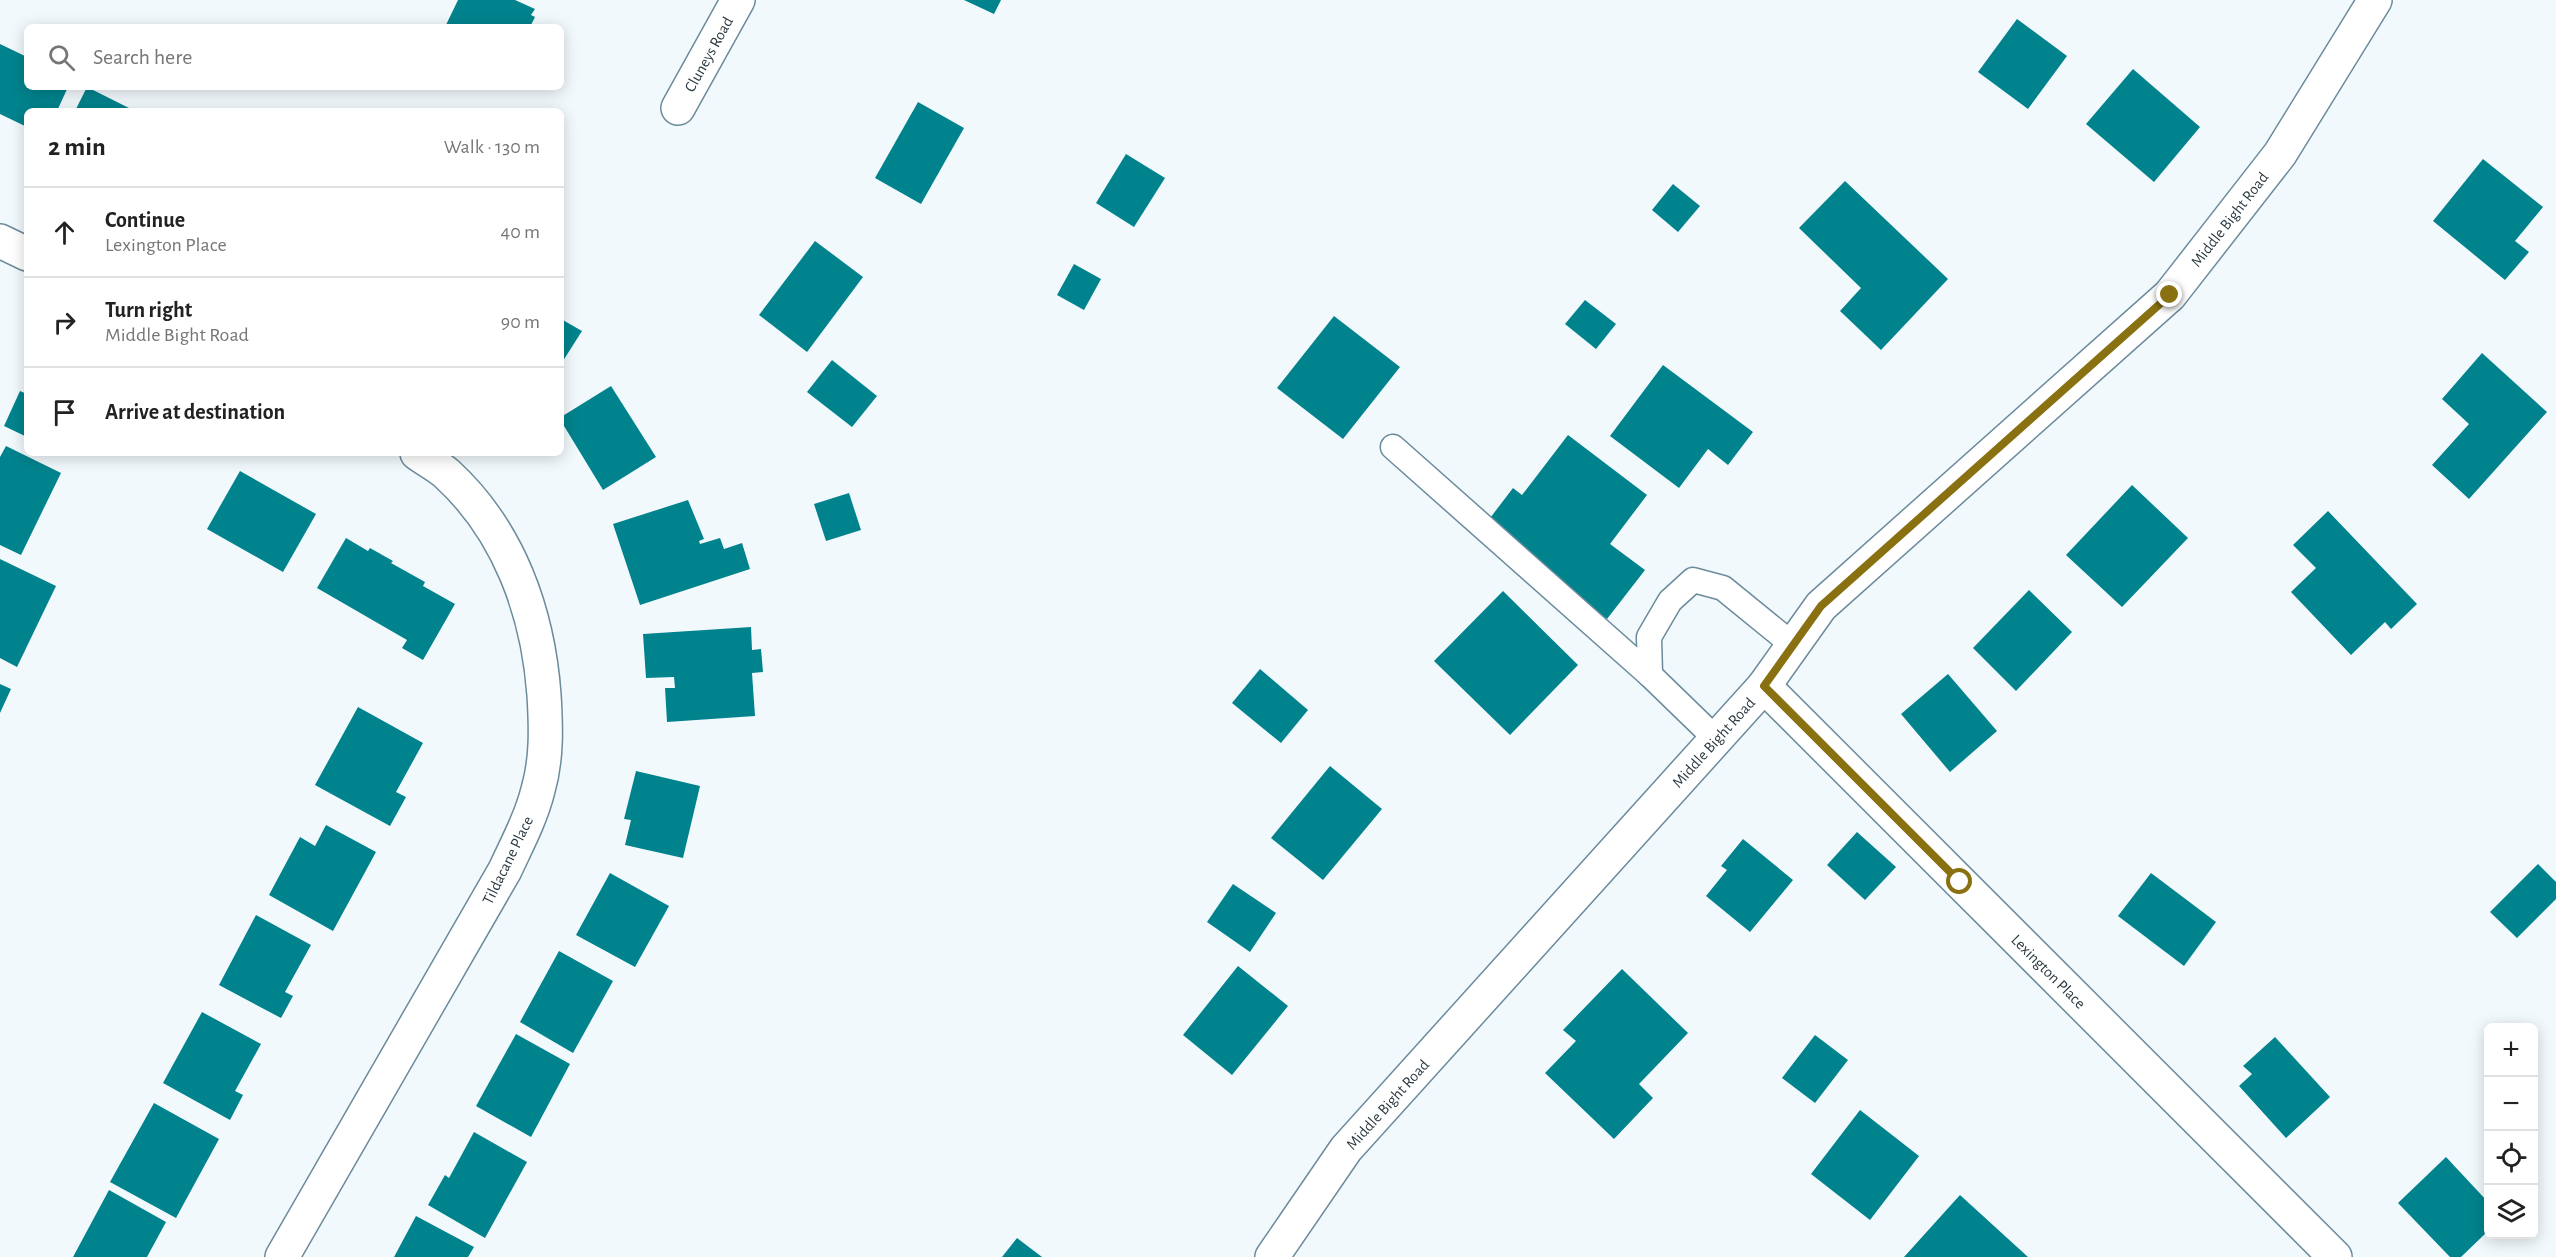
<!DOCTYPE html>
<html lang="en">
<head>
<meta charset="utf-8">
<style>
  :root { --surface:#fff; --page:#f2f2f2; --text:#222; --muted:#767676; --line:#e0e0e0 }
  body { margin:0; font-family:"Alegreya Sans",sans-serif; background:var(--page); color:var(--text) }
  .controls { position:absolute; right:18px; bottom:18px; display:grid; overflow:hidden; border-radius:9px; box-shadow:0 3px 15px #0003 }
  .controls button { width:54px; height:54px; display:grid; place-items:center; padding:0; border:0; border-bottom:2px solid var(--line); background:var(--surface); color:var(--text); font:30px sans-serif }
  .stop { position:absolute; width:18px; height:18px; margin:-14px; border:4px solid #897011; border-radius:50%; background:#fff }
  .stop.end { background:#897011; border-color:#fff; box-shadow:0 2px 6px #0008 }
  .list { margin:0; padding:0; list-style:none }
  h2 { display:flex; justify-content:space-between; align-items:center; height:78px; margin:0; padding:0 24px; font-size:26px }
  h2 small { font-size:20px; font-weight:400; color:var(--muted) }
  .list li { display:grid; grid-template-columns:39px 1fr auto; gap:18px; align-items:center; box-sizing:border-box; height:90px; padding:0 24px; border-top:2px solid var(--line) }
  .list b { display:block; font-size:22px; white-space:nowrap }
  .list p { margin:0; font-size:20px; white-space:nowrap; color:var(--muted) }
  .list em { font-size:20px; font-style:normal; color:var(--muted) }
  .icon { flex:none; width:33px; height:33px; fill:none; stroke:currentColor; stroke-width:2; stroke-linecap:round; stroke-linejoin:round }
  .map { position:relative; flex:none; width:2556px; height:1257px; overflow:hidden }
  .search { position:absolute; background:var(--surface); box-shadow:0 3px 15px #0003; left:24px; top:24px; width:540px; height:66px; display:flex; align-items:center; gap:15px; box-sizing:border-box; padding:0 21px; border-radius:9px; color:var(--muted); font-size:22px }
  .panel { position:absolute; background:var(--surface); box-shadow:0 3px 15px #0003; left:24px; top:108px; width:540px; height:348px; border-radius:9px }
  .map>svg:first-child { display:block }
</style>
</head>
<body>
<div class="map">
<svg width="2556" height="1257" viewBox="0 0 2556 1257">
  <rect width="100%" height="100%" fill="#f2f9fd"/>
  <g fill="#00838d">
    <polygon points="458,0 515,0 535,9 531,15 535,17 530,27 445,27"/>
    <polygon points="964,0 1001,0 994,14"/>
    <polygon points="2017,19 2067,56 2028,109 1978,72"/>
    <polygon points="0,44 27,57 27,87 68,87 57,111 27,111 27,127 0,114"/>
    <polygon points="2133,69 2200,127 2154,182 2086,124"/>
    <polygon points="87,87 135,111 75,111"/>
    <polygon points="918,102 964,128 921,204 875,178"/>
    <polygon points="1126,154 1165,178 1134,227 1096,203"/>
    <polygon points="2483,159 2543,207 2515,241 2529,252 2505,280 2433,221"/>
    <polygon points="1845,181 1948,279 1881,350 1840,311 1861,288 1799,228"/>
    <polygon points="1673,184 1700,206 1678,232 1652,210"/>
    <polygon points="815,241 863,277 807,352 759,315"/>
    <polygon points="1074,264 1101,279 1084,310 1057,295"/>
    <polygon points="1585,300 1616,324 1596,349 1565,324"/>
    <polygon points="1334,316 1400,367 1343,439 1277,388"/>
    <polygon points="561,319 582,331 561,364"/>
    <polygon points="2482,353 2547,412 2469,499 2432,465 2469,424 2442,399"/>
    <polygon points="832,360 877,396 852,427 807,392"/>
    <polygon points="1663,365 1753,432 1728,465 1708,449 1679,488 1610,436"/>
    <polygon points="611,386 656,457 603,490 561,421 561,417"/>
    <polygon points="20,391 27,394 27,437 4,426"/>
    <polygon points="1568,435 1647,495 1610,544 1645,570 1607,619 1484,526 1513,488 1522,495"/>
    <polygon points="6,446 61,473 21,555 0,545 0,457"/>
    <polygon points="240,471 316,514 283,572 207,529"/>
    <polygon points="2132,485 2188,538 2122,607 2066,555"/>
    <polygon points="849,493 861,530 826,541 814,504"/>
    <polygon points="688,500 704,539 699,541 700,544 720,538 724,549 742,543 750,569 640,605 613,524"/>
    <polygon points="2328,511 2417,604 2391,629 2385,622 2351,655 2291,592 2316,568 2293,545"/>
    <polygon points="346,538 368,551 370,548 393,561 391,563 425,582 423,586 455,604 423,660 402,648 407,640 317,588"/>
    <polygon points="0,559 56,586 17,667 0,658"/>
    <polygon points="2029,590 2072,632 2016,691 1973,648"/>
    <polygon points="1503,591 1578,665 1510,735 1434,661"/>
    <polygon points="751,627 752,650 761,649 763,672 752,673 755,716 667,722 665,688 675,688 674,677 646,678 643,634"/>
    <polygon points="1260,669 1308,710 1281,743 1232,703"/>
    <polygon points="1948,674 1997,731 1950,772 1901,714"/>
    <polygon points="0,684 11,689 0,713"/>
    <polygon points="358,707 423,743 396,792 406,797 390,826 315,785"/>
    <polygon points="1330,766 1382,809 1323,880 1271,838"/>
    <polygon points="636,771 700,786 683,858 625,845 631,820 624,819"/>
    <polygon points="326,825 376,852 333,931 269,895 300,837 315,846"/>
    <polygon points="1857,832 1896,867 1865,900 1827,865"/>
    <polygon points="1743,839 1793,880 1750,932 1706,896 1727,870 1721,866"/>
    <polygon points="2538,864 2556,882 2556,899 2517,938 2490,912"/>
    <polygon points="610,873 669,906 635,967 576,935"/>
    <polygon points="2151,873 2216,922 2184,966 2118,916"/>
    <polygon points="1233,884 1276,913 1250,952 1207,922"/>
    <polygon points="256,915 311,945 285,992 293,996 281,1018 219,985"/>
    <polygon points="559,951 613,981 573,1053 520,1022"/>
    <polygon points="1238,966 1288,1006 1232,1075 1183,1035"/>
    <polygon points="1622,969 1688,1033 1639,1084 1653,1098 1614,1139 1545,1073 1576,1041 1563,1030"/>
    <polygon points="202,1012 261,1044 235,1091 243,1095 230,1120 163,1083"/>
    <polygon points="516,1034 570,1064 531,1137 476,1106"/>
    <polygon points="1815,1035 1848,1060 1815,1103 1782,1078"/>
    <polygon points="2275,1037 2330,1097 2286,1138 2239,1086 2252,1074 2243,1066"/>
    <polygon points="154,1103 219,1139 176,1218 110,1182"/>
    <polygon points="1860,1110 1919,1156 1870,1220 1811,1174"/>
    <polygon points="474,1132 527,1162 485,1238 428,1205 445,1175 449,1178"/>
    <polygon points="2446,1157 2488,1202 2488,1231 2461,1257 2450,1257 2398,1203"/>
    <polygon points="109,1190 166,1222 147,1257 73,1257"/>
    <polygon points="1960,1195 2028,1257 1904,1257"/>
    <polygon points="416,1216 474,1247 468,1257 394,1257"/>
    <polygon points="1017,1238 1042,1257 1002,1257"/>
  </g>
  <g fill="none" stroke-linecap="round" stroke-linejoin="round">
    <g stroke="#6b8b9c" stroke-width="27">
      <g id="service">
        <polyline points="1393,447 1650,675 1716,739"/>
        <polyline points="1650,675 1649,637 1670,601 1693,580 1723,588 1793,645"/>
      </g>
    </g>
    <g stroke="#6b8b9c" stroke-width="36">
      <g id="minor">
        <polyline points="678,108 738,0"/>
        <polyline points="0,241 27,254"/>
        <polyline points="1764,686 2335,1257"/>
        <path d="M282,1257l223,-387c12,-26 26,-52 33,-80 9,-31 8,-63 6,-95 -6,-83 -35,-164 -97,-221 -9,-8 -21,-14 -30,-21"/>
        <polyline points="1272,1257 1346,1149 1764,686 1821,606 2170,295 2280,154 2375,0"/>
      </g>
    </g>
    <use href="#service" stroke="#fff" stroke-width="24"/>
    <use href="#minor" stroke="#fff" stroke-width="33"/>
  </g>
  <g fill="none" stroke-linecap="round" stroke-linejoin="round">
    <polyline stroke="#897011" stroke-width="8" points="1960,882 1764,686 1821,606 2170,295"/>
  </g>
  <g text-anchor="middle" stroke-width="6" stroke-linejoin="round" paint-order="stroke">
    <g font-size="16" fill="#2c3a41" stroke="#fff">
      <text transform="translate(708 54) rotate(-61)" y="6">Cluneys Road</text>
      <text transform="translate(2229 219) rotate(-52)" y="6">Middle Bight Road</text>
      <text transform="translate(1713 742) rotate(-48)" y="6">Middle Bight Road</text>
      <text transform="translate(507 860) rotate(-64)" y="6">Tildacane Place</text>
      <text transform="translate(2049 971) rotate(45)" y="6">Lexington Place</text>
      <text transform="translate(1387 1104) rotate(-48)" y="6">Middle Bight Road</text>
    </g>
  </g>
</svg>
<div class="controls">
<button>+</button>
<button>−</button>
<button><svg class="icon" aria-label="locate" viewBox="0 0 24 24"><circle cx="12" cy="12" r="6"/><path d="M12 2v4M12 18v4M2 12h4M18 12h4"/></svg></button>
<button><svg class="icon" aria-label="layers" viewBox="0 0 24 24"><path d="M12 4l9 5-9 5-9-5zM3 14l9 5 9-5"/></svg></button>
</div>
<div class="stop" style="left:1960px;top:882px"></div>
<div class="stop end" style="left:2170px;top:295px"></div>
<div class="search"><svg class="icon" aria-label="search" viewBox="0 0 24 24"><circle cx="10" cy="10" r="6"/><path d="M15 15l6 6"/></svg>Search here</div>
<section class="panel">
<h2>2 min<small>Walk · 130 m</small></h2>
<ul class="list">
<li><svg class="icon" aria-label="ahead" viewBox="0 0 24 24"><path d="M12 20V5M6 11l6-6 6 6"/></svg><div><b>Continue</b><p>Lexington Place</p></div><em>40 m</em></li>
<li><svg class="icon" aria-label="right" viewBox="0 0 24 24"><path d="M7 20v-9h11M14 6l5 5-5 5"/></svg><div><b>Turn right</b><p>Middle Bight Road</p></div><em>90 m</em></li>
<li><svg class="icon" aria-label="arrive" viewBox="0 0 24 24"><path d="M6 21V4h12l-3 4 3 4H6"/></svg><div><b>Arrive at destination</b></div></li>
</ul>
</section>
</div>
</body>
</html>
